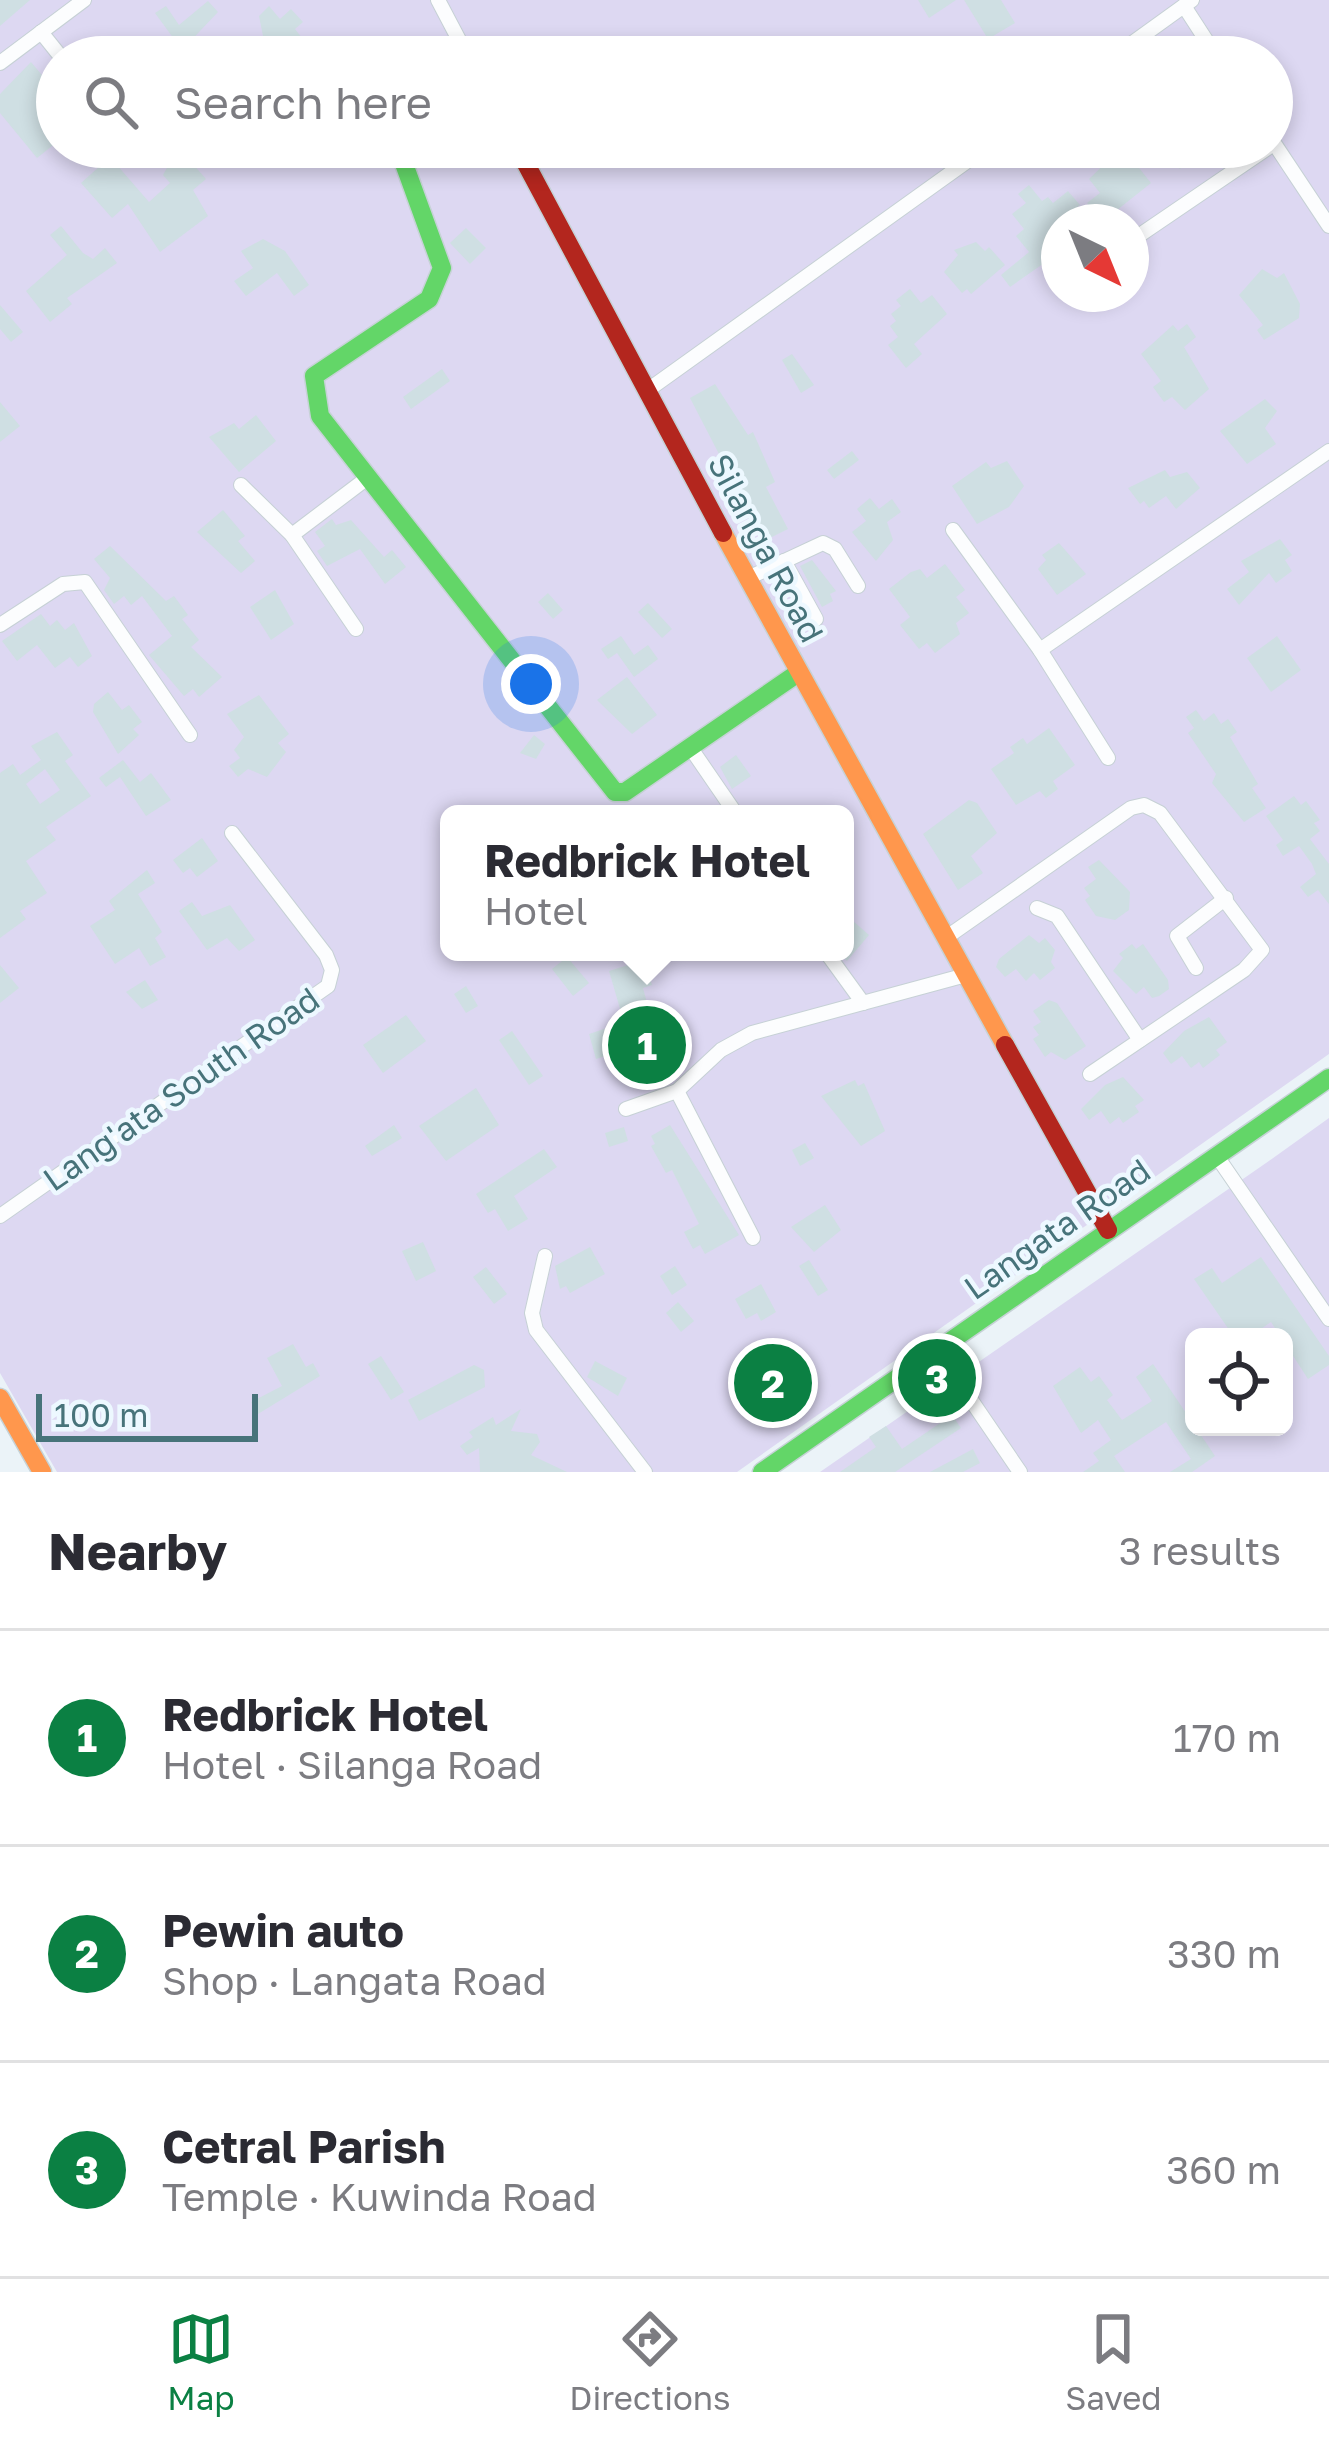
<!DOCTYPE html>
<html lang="en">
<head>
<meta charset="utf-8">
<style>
  :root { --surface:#fff; --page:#f2f2f3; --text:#2b2b33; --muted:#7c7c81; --line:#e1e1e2; --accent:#0b8043 }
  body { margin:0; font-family:"Golos Text",sans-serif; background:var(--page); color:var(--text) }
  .controls { position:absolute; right:36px; bottom:36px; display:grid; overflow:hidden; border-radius:18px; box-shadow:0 6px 18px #0003 }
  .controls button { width:108px; height:108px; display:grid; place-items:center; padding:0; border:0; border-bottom:3px solid var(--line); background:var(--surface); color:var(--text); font:60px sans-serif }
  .compass { position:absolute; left:1041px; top:204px; width:108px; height:108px; border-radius:50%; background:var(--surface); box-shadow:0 6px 18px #0003; rotate:137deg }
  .scale { position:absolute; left:36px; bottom:30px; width:222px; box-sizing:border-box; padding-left:12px; border:6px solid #47737a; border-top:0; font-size:33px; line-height:42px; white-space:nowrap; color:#47737a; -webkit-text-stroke:9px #edf8ff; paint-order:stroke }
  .you { position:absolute; left:531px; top:684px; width:42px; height:42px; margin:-30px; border:9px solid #fff; border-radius:50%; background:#1a73e8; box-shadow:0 0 0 18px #1a73e833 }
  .badge { display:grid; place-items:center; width:78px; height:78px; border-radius:50%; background:var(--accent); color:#fff; font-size:39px; font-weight:700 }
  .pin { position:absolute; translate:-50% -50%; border:6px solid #fff; box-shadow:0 3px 12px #0006 }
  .popup { position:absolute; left:440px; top:805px; width:414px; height:156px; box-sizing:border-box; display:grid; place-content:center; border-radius:18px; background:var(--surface); filter:drop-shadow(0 3px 9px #0005); font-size:39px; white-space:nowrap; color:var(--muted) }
  .popup b { font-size:45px; color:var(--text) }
  .popup::after { content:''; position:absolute; left:50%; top:100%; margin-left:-24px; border:24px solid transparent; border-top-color:var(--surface) }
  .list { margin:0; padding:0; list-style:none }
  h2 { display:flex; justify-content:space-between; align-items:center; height:156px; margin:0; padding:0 48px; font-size:51px }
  h2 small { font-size:39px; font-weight:400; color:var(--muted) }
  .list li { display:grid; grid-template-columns:78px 1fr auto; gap:36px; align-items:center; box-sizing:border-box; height:216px; padding:0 48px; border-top:3px solid var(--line) }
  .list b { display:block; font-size:45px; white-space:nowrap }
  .list p { margin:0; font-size:39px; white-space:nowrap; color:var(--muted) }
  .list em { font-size:39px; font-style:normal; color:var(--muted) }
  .icon { flex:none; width:66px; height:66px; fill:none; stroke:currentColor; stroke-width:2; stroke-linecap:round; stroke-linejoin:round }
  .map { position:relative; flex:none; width:1329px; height:1472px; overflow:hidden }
  .search { position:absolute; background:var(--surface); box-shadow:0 6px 18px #0003; left:36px; right:36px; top:36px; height:132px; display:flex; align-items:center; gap:30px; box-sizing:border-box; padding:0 42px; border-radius:66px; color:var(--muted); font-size:45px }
  .sheet { height:804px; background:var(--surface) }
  nav { display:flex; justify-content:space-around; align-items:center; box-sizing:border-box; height:168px; border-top:3px solid var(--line); background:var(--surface); font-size:33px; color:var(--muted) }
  nav a { display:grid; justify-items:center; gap:6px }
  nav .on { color:var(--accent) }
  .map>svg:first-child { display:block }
</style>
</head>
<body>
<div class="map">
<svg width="1329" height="1472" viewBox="0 0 1329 1472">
  <rect width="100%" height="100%" fill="#ebf3f8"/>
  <g fill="#ddd8f2" fill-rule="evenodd">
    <path d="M0,0h1329v1054l-592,418h-680l-57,-99zM57,57h1215v90h-1215zM1059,222h72v72h-72zM449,814h396v138h-396z"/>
    <path d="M1329,1118v354h-509l446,-309zM1194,1337h90v90h-90z"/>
  </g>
  <g fill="#cfdfe3" fill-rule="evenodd">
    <polygon points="0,0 30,0 0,26"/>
    <polygon points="918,0 956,0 929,18"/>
    <polygon points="964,0 1001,0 1015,23 988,39"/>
    <polygon points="208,1 218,12 182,50 155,13 166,6 179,25"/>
    <polygon points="269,6 280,19 291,9 303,22 295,29 302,38 281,57 246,57 264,41 259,16"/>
    <polygon points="31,62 57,93 57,142 37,158 0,113 0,94"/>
    <polygon points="163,147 201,147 192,155 192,163 206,179 193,190 208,216 160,252 128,204 112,218 81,183 110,157 149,202 170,183 163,175 169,164"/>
    <polygon points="1155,147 1202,147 1180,169"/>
    <polygon points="1113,156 1120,164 1132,159 1151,183 1102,222 1087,203 1100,193 1089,179"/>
    <polygon points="1029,185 1042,201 1048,197 1053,203 1068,191 1080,205 1066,216 1071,222 1059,222 1059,272 1050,259 1010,287 1001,275 1029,252 1016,236 1024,229 1012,214 1026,203 1018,194"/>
    <polygon points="61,226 83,253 93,259 105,248 117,263 67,298 72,304 50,322 26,291 67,255 50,235"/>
    <polygon points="466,228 486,248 470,264 450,243"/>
    <polygon points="263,239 285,251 309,285 294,296 277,273 246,296 234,281 253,268 241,251"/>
    <polygon points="976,242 985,251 989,247 1005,265 971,294 967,289 962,293 944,272 958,255 954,250"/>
    <polygon points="1262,269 1277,278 1284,273 1300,304 1299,318 1264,340 1257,330 1263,325 1239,295"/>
    <polygon points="910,289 921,303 932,295 947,314 914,344 922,354 906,368 888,345 898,337 890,326 896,321 891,314 901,306 896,300"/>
    <polygon points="0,305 23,332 11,342 0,329"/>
    <polygon points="1187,324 1196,337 1184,347 1209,389 1185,410 1172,397 1164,402 1153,387 1161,381 1141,354 1173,325 1178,331"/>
    <polygon points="792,354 814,385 801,393 782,360"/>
    <polygon points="442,369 450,381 411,409 403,397"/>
    <polygon points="715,384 748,435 753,432 775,482 766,487 788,529 764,541 690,398"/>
    <polygon points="1265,399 1277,411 1265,428 1276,444 1247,464 1220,431"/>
    <polygon points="0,402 20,426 0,442"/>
    <polygon points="256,415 276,441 239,472 209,437 234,423 239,429"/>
    <polygon points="852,451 859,460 834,479 827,470"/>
    <polygon points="1007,461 1024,486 1009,507 977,524 952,486 986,462 991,468"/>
    <polygon points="1165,470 1170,477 1187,472 1200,488 1176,509 1166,496 1149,508 1144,501 1140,504 1128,488"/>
    <polygon points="870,498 879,509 892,499 901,512 887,522 893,540 876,561 852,532 866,521 857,509"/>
    <polygon points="223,510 245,536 238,541 255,561 241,573 197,532"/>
    <polygon points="332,519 336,525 351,520 384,557 392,550 406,567 385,584 360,549 327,566 317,551 325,546 315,532"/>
    <polygon points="1280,539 1292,555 1285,560 1292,571 1276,583 1269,573 1239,605 1227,589 1249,572 1241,561"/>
    <polygon points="1059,543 1086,574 1057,595 1038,569 1046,560 1042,555"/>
    <polygon points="110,546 166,601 174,596 188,615 182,619 199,640 191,647 222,677 199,697 193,689 184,696 149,655 172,636 142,596 131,605 124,596 114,604 104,590 110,578 94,559"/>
    <polygon points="812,560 836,591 830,594 833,601 822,607 800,566"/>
    <polygon points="945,564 965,590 956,597 969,613 956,623 960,634 935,653 927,643 919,649 900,625 910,617 889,589 911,572 920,569 927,578"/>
    <polygon points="275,590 294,624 271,640 250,607"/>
    <polygon points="548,593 563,610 553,619 538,602"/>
    <polygon points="648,603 672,629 662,638 638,612"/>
    <polygon points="41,614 50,626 57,620 65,630 74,623 92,656 78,667 70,657 55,668 37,645 17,661 2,641"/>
    <polygon points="621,636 634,655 648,645 658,659 634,677 617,653 608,659 601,649"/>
    <polygon points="1277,636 1301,670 1271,692 1247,658"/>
    <polygon points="627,677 657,715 632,734 597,700"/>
    <polygon points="108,692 122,710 129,705 142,722 133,729 139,735 118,754 93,712 94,704"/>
    <polygon points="259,695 289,734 278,743 286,752 267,777 248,769 238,777 229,766 240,758 234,750 244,737 227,714"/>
    <polygon points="1196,710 1204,721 1214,713 1221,724 1228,719 1237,732 1230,737 1258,784 1252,788 1266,808 1244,822 1212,783 1216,774 1188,733 1194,728 1186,717"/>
    <polygon points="1049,728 1075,765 1053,781 1058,789 1046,798 1040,791 1016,805 991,769 1014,753 1010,747 1023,738 1027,744"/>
    <path d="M57,732l16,23 -8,6 26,35 -45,31 10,13 -30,21 21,32 -27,18 6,8 -26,19v-165l13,-9 7,11 21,-15 -10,-14zM45,769l15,21 -20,14 -14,-20z"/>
    <polygon points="534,735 545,744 536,759 520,753"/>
    <polygon points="736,755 751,776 732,789 720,767"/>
    <polygon points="123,760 140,782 151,773 171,800 146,816 120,777 106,787 99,778"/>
    <polygon points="1294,796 1301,805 1306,801 1320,820 1314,823 1320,831 1310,839 1329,864 1329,904 1318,890 1308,897 1300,887 1316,874 1312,864 1299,846 1283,856 1276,845 1283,840 1266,816"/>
    <polygon points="969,800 977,803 997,833 971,856 983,873 958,890 923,834"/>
    <polygon points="202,838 218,861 197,877 190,868 183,873 173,860"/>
    <polygon points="1099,860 1130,892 1129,910 1115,920 1096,916 1085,900 1090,896 1084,888 1096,879 1088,867"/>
    <polygon points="147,870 155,883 138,894 162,932 155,938 166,957 150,966 139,948 115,964 90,926 115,910 109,901"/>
    <polygon points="192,902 202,916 230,905 255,940 239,951 227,938 207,950 179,911"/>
    <polygon points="845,914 869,935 847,961 845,959"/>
    <polygon points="1029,935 1039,943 1045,938 1055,950 1051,962 1055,968 1040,980 1034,973 1026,981 1016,969 1005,977 996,967 999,959"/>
    <polygon points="1132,944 1136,949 1143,944 1168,980 1169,989 1159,996 1152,998 1144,987 1136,994 1113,971 1123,958 1119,954"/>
    <polygon points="567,957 589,983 573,996 552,969"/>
    <polygon points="644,960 652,985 643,988 650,1014 659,1012 667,1038 659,1040 664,1057 639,1065 633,1047 596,1059 589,1034 622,1023 626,1029 609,971"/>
    <polygon points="0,965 19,988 0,1003"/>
    <polygon points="145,980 158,1000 142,1009 126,992"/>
    <polygon points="466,986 478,1006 466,1013 454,994"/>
    <polygon points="1049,1000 1057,1003 1086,1046 1065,1060 1051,1052 1045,1057 1033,1039 1039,1035 1033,1027 1041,1022 1033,1011"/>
    <polygon points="406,1015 426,1041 383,1073 363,1045"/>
    <polygon points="1209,1017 1227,1042 1216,1050 1220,1055 1203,1068 1199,1062 1191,1068 1182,1056 1171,1064 1163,1053 1184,1031"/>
    <polygon points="512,1031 543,1076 529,1085 499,1040"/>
    <polygon points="1123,1077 1144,1100 1135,1106 1139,1112 1123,1123 1119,1117 1110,1124 1101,1111 1089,1120 1081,1109 1105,1085"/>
    <polygon points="855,1080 858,1086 864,1083 885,1131 861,1146 821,1096"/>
    <polygon points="476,1088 499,1125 446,1161 419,1126"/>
    <polygon points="394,1125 402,1138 372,1156 365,1146"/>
    <polygon points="670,1125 739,1235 705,1254 700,1245 693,1249 684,1232 699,1224 672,1170 666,1173 651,1146 655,1144 651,1136"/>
    <polygon points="624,1127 628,1141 609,1147 605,1133"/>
    <polygon points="805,1143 814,1158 800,1166 792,1150"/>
    <polygon points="544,1149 557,1167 514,1196 528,1219 508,1231 495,1209 488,1213 476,1194"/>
    <polygon points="825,1205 841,1230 814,1252 791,1227"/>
    <polygon points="423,1242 436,1271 416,1281 402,1251"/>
    <polygon points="590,1247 605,1274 570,1293 566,1286 560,1289 555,1266"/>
    <polygon points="1261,1257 1329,1356 1329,1365 1308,1379 1271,1322 1249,1337 1234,1337 1194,1279 1212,1268 1222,1283"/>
    <polygon points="809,1260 828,1290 818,1296 799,1266"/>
    <polygon points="675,1266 687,1285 672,1295 660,1276"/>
    <polygon points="486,1267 507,1294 494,1304 473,1277"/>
    <polygon points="761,1284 776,1312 761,1321 757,1313 746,1319 735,1299"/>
    <polygon points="678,1302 694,1321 681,1332 666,1313"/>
    <polygon points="293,1344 306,1367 313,1363 320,1376 258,1414 251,1402 282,1386 267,1358"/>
    <polygon points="381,1356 404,1392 391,1400 368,1364"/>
    <polygon points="595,1361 627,1378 618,1396 587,1377"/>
    <polygon points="1153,1364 1215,1456 1192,1472 1170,1472 1191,1459 1166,1422 1114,1456 1125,1472 1083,1472 1099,1461 1093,1453 1111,1440 1098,1420 1081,1433 1053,1386 1080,1367 1091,1382 1099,1376 1113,1395 1107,1400 1122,1420 1152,1401 1136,1377"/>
    <polygon points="474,1365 484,1370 485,1387 419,1421 408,1400"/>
    <polygon points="521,1409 511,1431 537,1434 540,1442 531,1455 567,1472 480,1472 479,1448 467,1455 460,1446 473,1437 469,1432 493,1417 496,1425"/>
    <polygon points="952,1415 961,1428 895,1472 840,1472 876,1447 869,1437 886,1426 902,1449"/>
    <polygon points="973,1449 980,1463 963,1472 930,1472"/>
  </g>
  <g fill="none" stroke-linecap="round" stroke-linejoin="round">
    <g stroke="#c6d1d5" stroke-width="16">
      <g id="street">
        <polyline points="438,0 468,57"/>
        <polyline points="1184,6 1217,57"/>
        <polyline points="41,32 61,57"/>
        <polyline points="1113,57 1192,0"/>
        <polyline points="0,63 84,0"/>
        <polyline points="1272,140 1329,226"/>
        <polyline points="131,147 146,160 154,154"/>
        <polyline points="1131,241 1269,147"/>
        <polyline points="648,390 987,147"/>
        <polyline points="241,485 292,535 356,629"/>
        <polyline points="953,530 1040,650 1108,758"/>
        <polyline points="292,535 366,479"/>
        <polyline points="784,561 816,619"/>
        <polyline points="748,578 823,543 835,549 858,586"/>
        <polyline points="0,625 63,584 85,582 190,735"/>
        <polyline points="1040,650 1329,451"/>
        <polyline points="690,747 736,814"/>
        <polyline points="1037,908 1057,916 1140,1040"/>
        <polyline points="947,937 1131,808 1144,805 1160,813 1262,950 1244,970 1090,1074"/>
        <polyline points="826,952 863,1003"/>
        <polyline points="1196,968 1177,936 1226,898"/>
        <polyline points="677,1091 753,1238"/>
        <polyline points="626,1109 677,1091 721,1050 752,1033 966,975"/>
        <polyline points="1216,1155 1329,1319"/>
        <polyline points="0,1216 328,986 332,970 326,955 232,833"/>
        <polyline points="545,1256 532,1313 536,1330 645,1472"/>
        <polyline points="937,1350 1020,1472"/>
      </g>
    </g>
    <g stroke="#c6d2d6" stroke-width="21">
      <g id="fast">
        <polyline points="399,150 442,268 429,299 314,376 320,416 615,792 625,792 798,673"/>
        <polyline points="762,1472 1329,1078"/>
      </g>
    </g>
    <g stroke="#c6d2d6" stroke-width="21">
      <g id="slow">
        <polyline points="723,533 1005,1045"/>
        <polyline points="0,1398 42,1472"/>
      </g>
    </g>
    <g stroke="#c6d2d6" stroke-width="21">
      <g id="jam">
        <polyline points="517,147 723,533"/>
        <polyline points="1005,1045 1108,1230"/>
      </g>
    </g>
    <use href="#street" stroke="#fcfdfe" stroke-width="14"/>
    <use href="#fast" stroke="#63d668" stroke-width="18"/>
    <use href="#slow" stroke="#ff974d" stroke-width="18"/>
    <use href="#jam" stroke="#b3261e" stroke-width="18"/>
  </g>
  <g text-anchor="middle" stroke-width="9" stroke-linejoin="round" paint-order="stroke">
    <g font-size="33" fill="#47737a" stroke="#edf8ff">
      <text transform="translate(766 548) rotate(62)" y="12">Silanga Road</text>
      <text transform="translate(181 1089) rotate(-35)" y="12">Lang'ata South Road</text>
      <text transform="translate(1057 1229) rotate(-35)" y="12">Langata Road</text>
    </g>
  </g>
</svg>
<div class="controls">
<button><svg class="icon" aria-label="locate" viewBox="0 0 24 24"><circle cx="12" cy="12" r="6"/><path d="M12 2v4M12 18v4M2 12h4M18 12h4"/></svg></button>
</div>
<svg class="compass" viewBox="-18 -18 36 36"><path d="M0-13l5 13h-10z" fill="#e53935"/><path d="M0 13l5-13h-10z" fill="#7c7c81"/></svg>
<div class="scale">100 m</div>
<div class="you"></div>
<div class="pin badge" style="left:647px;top:1045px">1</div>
<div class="popup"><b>Redbrick Hotel</b>Hotel</div>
<div class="pin badge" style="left:773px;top:1383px">2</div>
<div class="pin badge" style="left:937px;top:1378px">3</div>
<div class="search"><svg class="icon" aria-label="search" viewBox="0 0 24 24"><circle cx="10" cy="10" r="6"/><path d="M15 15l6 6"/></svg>Search here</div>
</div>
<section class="sheet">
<h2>Nearby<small>3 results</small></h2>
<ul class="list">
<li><span class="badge">1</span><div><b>Redbrick Hotel</b><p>Hotel · Silanga Road</p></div><em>170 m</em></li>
<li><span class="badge">2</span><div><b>Pewin auto</b><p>Shop · Langata Road</p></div><em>330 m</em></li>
<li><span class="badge">3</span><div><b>Cetral Parish</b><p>Temple · Kuwinda Road</p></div><em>360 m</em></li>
</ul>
</section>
<nav>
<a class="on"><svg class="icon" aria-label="map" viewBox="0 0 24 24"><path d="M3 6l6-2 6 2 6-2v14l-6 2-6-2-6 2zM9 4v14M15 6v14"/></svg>Map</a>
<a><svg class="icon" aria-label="directions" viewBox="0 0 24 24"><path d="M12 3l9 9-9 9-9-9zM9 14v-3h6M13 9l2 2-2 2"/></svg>Directions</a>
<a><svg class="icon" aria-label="saved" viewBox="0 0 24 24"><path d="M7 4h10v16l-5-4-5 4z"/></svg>Saved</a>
</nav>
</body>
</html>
